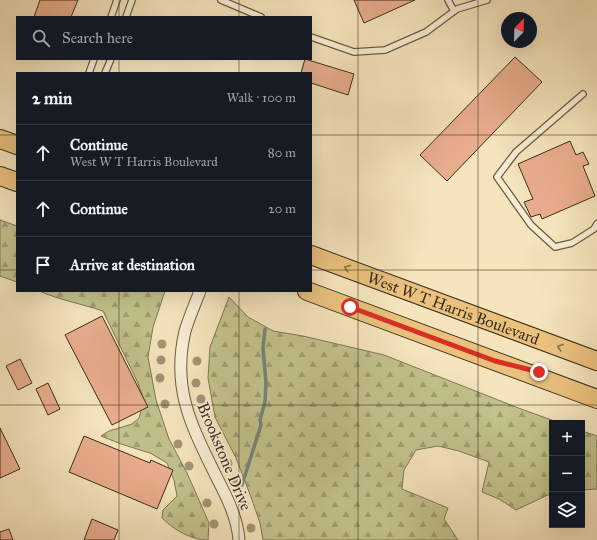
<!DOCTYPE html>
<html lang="en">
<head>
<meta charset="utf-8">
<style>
  :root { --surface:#171b24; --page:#242831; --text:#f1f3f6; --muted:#9ea1a6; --line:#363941 }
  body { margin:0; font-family:"IM FELL Great Primer",serif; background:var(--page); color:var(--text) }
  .controls { position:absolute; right:12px; bottom:12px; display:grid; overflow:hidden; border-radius:0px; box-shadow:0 4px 16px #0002 }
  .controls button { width:36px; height:36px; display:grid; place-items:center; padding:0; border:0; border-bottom:1px solid var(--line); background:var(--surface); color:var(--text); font:20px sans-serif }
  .compass { position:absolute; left:501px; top:12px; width:36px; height:36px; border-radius:50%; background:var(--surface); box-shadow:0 4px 16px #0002; rotate:23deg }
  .stop { position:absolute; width:12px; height:12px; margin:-9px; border:3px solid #d93025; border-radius:50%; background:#fff }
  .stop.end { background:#d93025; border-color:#fff; box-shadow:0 1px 4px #0008 }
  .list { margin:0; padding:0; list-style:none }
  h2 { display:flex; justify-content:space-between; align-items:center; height:52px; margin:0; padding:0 16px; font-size:17px }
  h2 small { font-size:13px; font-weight:400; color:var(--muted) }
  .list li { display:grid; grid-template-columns:26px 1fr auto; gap:12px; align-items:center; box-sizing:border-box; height:56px; padding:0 16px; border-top:1px solid var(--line) }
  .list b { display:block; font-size:15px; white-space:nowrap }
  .list p { margin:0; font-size:13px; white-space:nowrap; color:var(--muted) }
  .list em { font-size:13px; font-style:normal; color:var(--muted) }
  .icon { flex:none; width:22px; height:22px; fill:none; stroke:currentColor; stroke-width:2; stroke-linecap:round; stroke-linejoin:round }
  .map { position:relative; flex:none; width:597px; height:540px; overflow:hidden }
  .search { position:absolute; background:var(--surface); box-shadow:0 4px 16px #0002; left:16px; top:16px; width:296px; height:44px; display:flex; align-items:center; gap:10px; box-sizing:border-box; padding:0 14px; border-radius:0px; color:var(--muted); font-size:15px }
  .panel { position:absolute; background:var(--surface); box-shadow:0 4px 16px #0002; left:16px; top:72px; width:296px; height:220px; border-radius:0px }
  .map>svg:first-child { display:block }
</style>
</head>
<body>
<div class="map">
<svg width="597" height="540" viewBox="0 0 597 540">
  <defs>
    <pattern id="forest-firs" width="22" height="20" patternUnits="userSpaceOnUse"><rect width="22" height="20" fill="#c2c28c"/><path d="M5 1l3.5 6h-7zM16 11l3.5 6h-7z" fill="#9f9e72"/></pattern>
  </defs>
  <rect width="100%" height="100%" fill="#f5e4bc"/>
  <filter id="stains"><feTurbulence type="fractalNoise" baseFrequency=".005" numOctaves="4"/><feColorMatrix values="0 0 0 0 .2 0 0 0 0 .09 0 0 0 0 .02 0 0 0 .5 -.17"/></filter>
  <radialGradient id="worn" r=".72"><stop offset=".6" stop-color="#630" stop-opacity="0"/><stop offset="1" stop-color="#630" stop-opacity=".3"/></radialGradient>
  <g fill="url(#forest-firs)" stroke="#7f7854">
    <polygon points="0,220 17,226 17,282 0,276"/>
    <path d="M39,291h126l-12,36 -5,30 8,43 13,39 18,34 22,50 -1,17c-17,0 -34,-10 -46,-22l1,-8 14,-14 -3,-16 -7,-17 -17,-10 -29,-9 -20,-8 8,-5 23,-7 7,-6 5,-18 -7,-19 -34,-70c-21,-7 -43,-11 -64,-20z"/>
    <polygon points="229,297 248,317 273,331 303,336 384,355 521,409 560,423 552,423 552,493 516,510 499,499 482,492 489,462 459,451 438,446 416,450 404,470 402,489 448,508 444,519 458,540 263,540 260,523 251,497 236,458 215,417 208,378 210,347"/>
    <polygon points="582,431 597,436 597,489 582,490"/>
  </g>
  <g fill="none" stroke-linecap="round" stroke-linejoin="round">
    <polyline stroke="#768478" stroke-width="3.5" points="242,485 261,425 260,420 265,402 266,383 263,348 265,329"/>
  </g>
  <g fill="#e9ad8d" stroke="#3c2e1d">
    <polygon points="40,0 78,0 71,17 34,17"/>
    <polygon points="354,0 415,0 364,23"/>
    <polygon points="515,57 542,82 447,181 420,155"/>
    <polygon points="305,59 354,74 348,95 311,83 311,73 301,73"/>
    <polygon points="570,141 576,155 583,152 589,164 583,166 595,196 542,219 540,214 531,217 524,202 533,199 518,164"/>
    <polygon points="102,316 148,407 112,425 65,335"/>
    <polygon points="20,359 32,383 18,390 6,366"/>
    <polygon points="48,383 60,409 48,415 36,389"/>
    <polygon points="0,428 20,469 0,478"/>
    <polygon points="84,436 150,463 151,460 173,470 157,509 69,472"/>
    <polygon points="92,519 118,530 114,540 84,540"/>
    <polygon points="9,529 13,540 0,540 0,532"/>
  </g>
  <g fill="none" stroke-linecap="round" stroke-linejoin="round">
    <g stroke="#6a5c45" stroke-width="8">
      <g id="service">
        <polyline points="221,0 261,17"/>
        <polyline points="448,0 454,11"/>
        <polyline points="111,17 117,0"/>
        <polyline points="126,17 132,0"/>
        <polyline points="311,37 354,52 385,50 426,32 457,9 487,0"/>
        <polyline points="89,73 94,59"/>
        <polyline points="105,73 111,59"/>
        <polyline points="583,94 516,152 497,177 531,225 555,247 572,243 594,229 597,224"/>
      </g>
    </g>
    <g stroke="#6a5c45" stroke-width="13">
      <path id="minor" d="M200,291c-5,13 -11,27 -15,40 -13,56 5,92 29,141 11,22 23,43 25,68"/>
    </g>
    <g stroke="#3c2e1d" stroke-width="20">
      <g id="primary">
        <polyline points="0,139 17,145"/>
        <polyline points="0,176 17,182"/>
        <path id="s1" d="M311,255l286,106"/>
        <polyline points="307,291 597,399"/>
      </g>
    </g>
    <use href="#service" stroke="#f8edd3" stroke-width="5.5"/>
    <use href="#minor" stroke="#f8edd3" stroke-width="11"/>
    <use href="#primary" stroke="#eac27e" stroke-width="18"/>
  </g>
  <g fill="#a29474">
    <circle cx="162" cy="344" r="4.5"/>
    <circle cx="161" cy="360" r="4.5"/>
    <circle cx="197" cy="361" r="4.5"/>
    <circle cx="160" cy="378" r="4.5"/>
    <circle cx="196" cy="383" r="4.5"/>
    <circle cx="201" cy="399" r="4.5"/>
    <circle cx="165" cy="404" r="4.5"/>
    <circle cx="178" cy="444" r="4.5"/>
    <circle cx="228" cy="463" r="4.5"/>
    <circle cx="189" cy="466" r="4.5"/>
    <circle cx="236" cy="483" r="4.5"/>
    <circle cx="207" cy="503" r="4.5"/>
    <circle cx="244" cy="504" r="4.5"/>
    <circle cx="214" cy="524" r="4.5"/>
    <circle cx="251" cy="528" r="4.5"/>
  </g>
  <defs><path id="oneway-chevron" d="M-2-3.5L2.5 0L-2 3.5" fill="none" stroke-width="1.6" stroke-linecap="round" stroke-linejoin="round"/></defs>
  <g stroke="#8a7149">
    <use href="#oneway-chevron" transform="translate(347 268) rotate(-160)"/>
    <use href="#oneway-chevron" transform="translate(560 347) rotate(-160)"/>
  </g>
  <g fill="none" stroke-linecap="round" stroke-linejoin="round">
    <polyline stroke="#d93025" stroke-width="5" points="350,307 495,361 539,372"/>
  </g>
  <path fill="none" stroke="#3c2e1d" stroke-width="1" stroke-opacity="0.55" d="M119,0v17M239,0v17M358,0v540M478,0v540M119,59v14M239,59v14M0,135h17M311,135h286M0,270h17M311,270h286M119,291v249M239,291v249M0,405h597"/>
  <g text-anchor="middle" stroke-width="3.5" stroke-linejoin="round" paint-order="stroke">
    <g font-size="16" fill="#3c2e1d" stroke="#f8edd3">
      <text dy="6" stroke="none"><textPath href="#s1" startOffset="152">West W T Harris Boulevard</textPath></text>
      <text transform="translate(225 456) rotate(67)" y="6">Brookstone Drive</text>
    </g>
  </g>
  <rect width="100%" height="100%" filter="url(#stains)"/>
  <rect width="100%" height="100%" fill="url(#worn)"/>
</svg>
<div class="controls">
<button>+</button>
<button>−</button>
<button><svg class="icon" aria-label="layers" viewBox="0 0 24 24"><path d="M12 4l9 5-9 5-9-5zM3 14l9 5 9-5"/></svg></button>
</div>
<svg class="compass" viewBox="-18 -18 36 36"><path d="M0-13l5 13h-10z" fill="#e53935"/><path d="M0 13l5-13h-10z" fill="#9ea1a6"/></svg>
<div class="stop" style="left:350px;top:307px"></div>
<div class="stop end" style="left:539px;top:372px"></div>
<div class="search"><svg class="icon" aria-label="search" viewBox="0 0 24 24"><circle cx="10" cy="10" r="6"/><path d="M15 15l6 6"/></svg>Search here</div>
<section class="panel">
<h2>2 min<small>Walk · 100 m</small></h2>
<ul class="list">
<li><svg class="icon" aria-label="ahead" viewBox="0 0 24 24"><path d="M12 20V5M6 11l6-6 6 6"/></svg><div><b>Continue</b><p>West W T Harris Boulevard</p></div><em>80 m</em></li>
<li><svg class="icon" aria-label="ahead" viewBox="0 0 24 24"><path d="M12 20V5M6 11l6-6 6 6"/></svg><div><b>Continue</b></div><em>20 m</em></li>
<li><svg class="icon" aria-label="arrive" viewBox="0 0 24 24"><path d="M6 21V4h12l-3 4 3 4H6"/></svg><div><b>Arrive at destination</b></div></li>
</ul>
</section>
</div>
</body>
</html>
